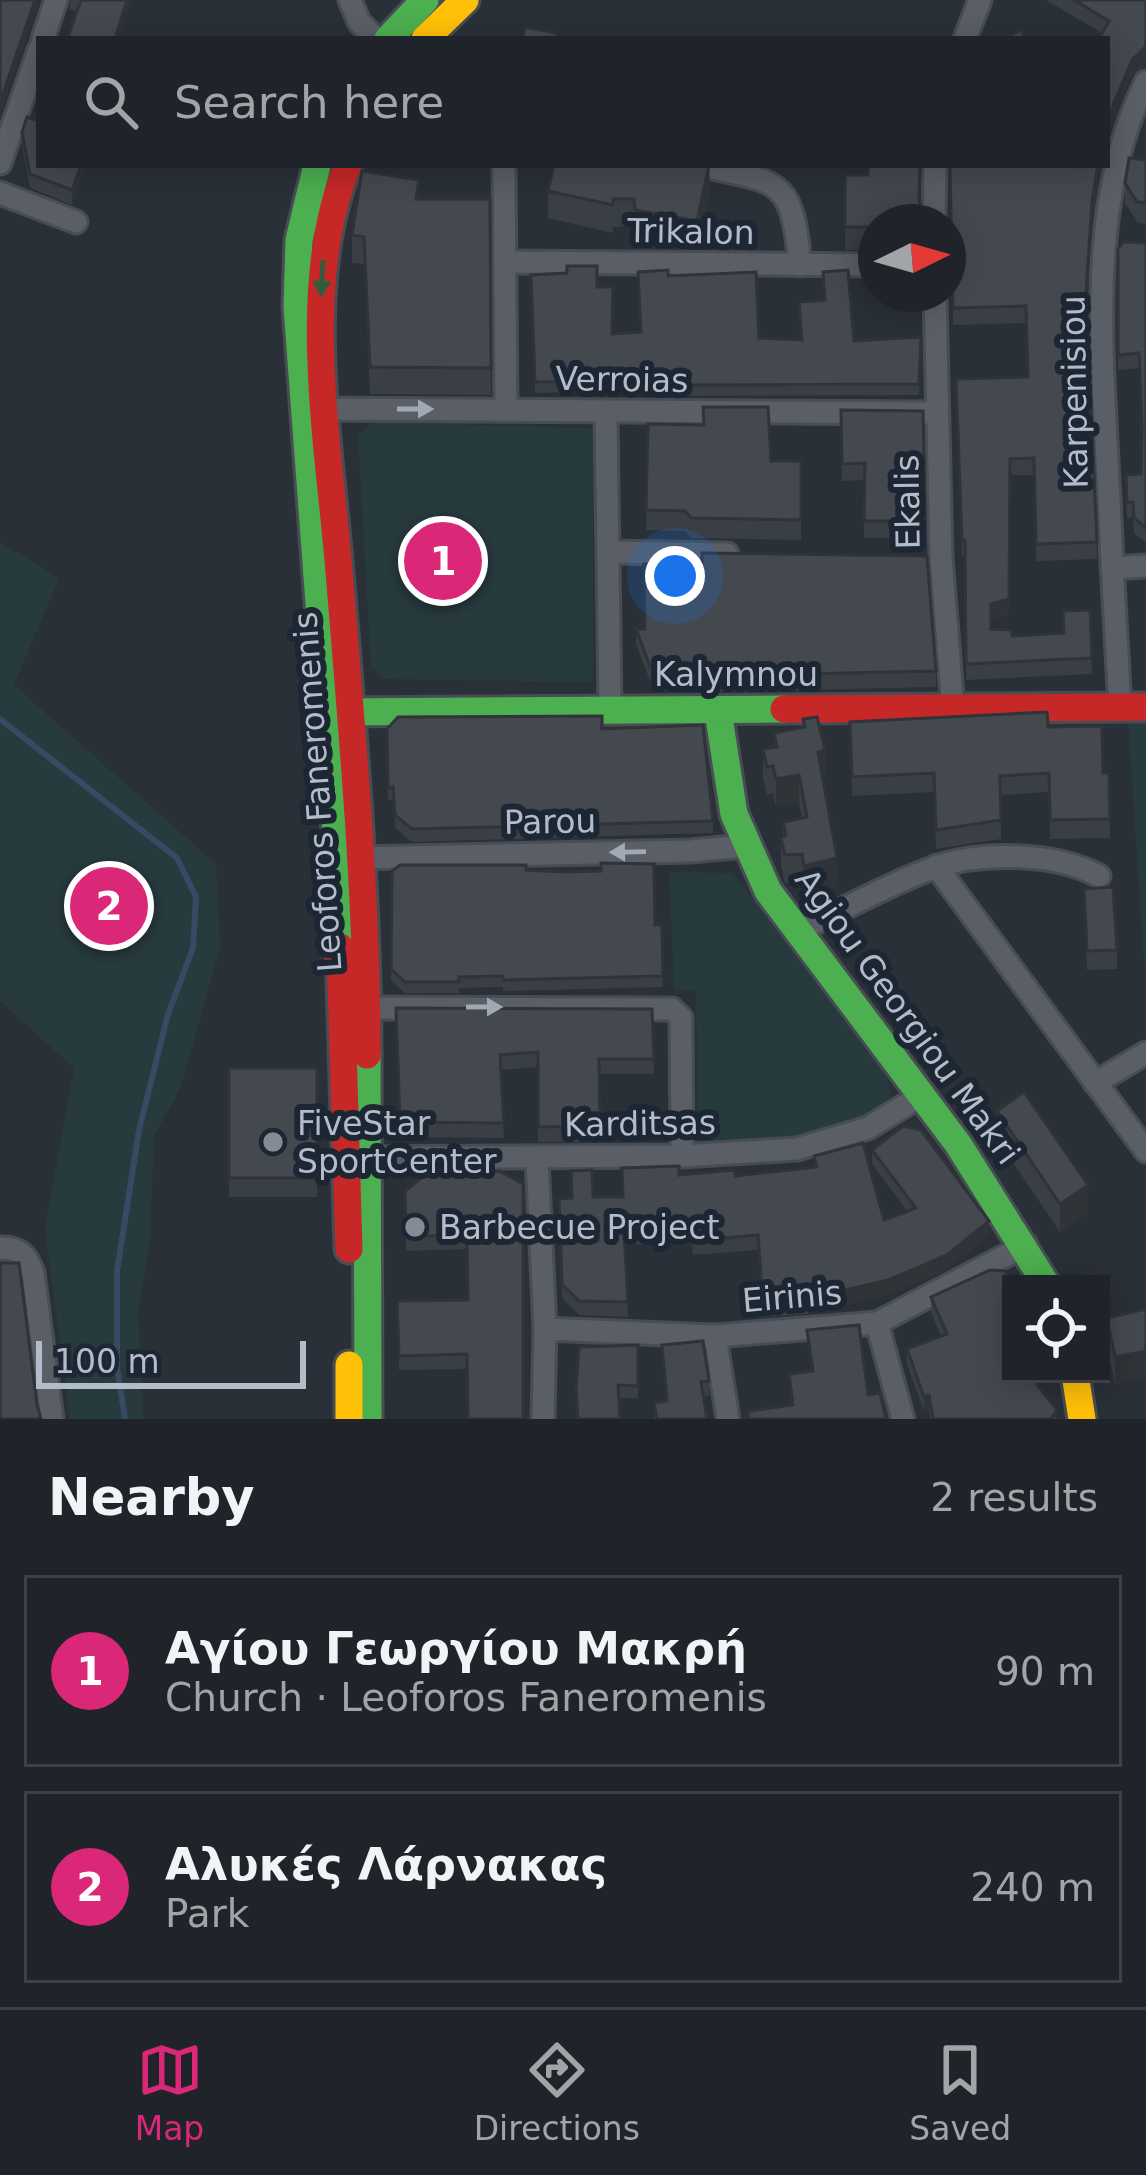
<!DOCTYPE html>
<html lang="en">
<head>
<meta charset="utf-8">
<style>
  :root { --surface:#20242a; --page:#2d3036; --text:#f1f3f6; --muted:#a2a4a8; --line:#3d4147; --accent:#db2777 }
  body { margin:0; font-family:"DejaVu Sans",sans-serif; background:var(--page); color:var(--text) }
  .controls { position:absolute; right:36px; bottom:36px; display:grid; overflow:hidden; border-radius:0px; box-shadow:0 6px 30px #0003 }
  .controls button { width:108px; height:108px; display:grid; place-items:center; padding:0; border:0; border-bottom:3px solid var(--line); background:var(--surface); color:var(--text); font:60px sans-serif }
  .compass { position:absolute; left:858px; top:204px; width:108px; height:108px; border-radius:50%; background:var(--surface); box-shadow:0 6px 30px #0003; rotate:85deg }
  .scale { position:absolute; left:36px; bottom:30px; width:270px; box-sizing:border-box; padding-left:12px; border:6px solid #b4bcc9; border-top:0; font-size:33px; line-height:42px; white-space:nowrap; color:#b4bcc9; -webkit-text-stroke:9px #1d2633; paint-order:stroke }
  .you { position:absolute; left:675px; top:576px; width:42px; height:42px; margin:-30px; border:9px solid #fff; border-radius:50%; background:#1a73e8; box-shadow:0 0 0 18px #1a73e833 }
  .badge { display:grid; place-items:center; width:78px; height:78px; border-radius:50%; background:var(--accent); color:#fff; font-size:39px; font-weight:700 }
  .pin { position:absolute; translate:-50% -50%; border:6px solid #fff; box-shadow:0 3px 12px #0006 }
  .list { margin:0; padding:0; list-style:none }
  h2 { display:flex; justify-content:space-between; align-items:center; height:156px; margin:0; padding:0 48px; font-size:51px }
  h2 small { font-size:39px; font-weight:400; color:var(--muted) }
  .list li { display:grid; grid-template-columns:78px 1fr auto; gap:36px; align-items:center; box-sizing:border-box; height:192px; margin:0 24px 24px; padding:0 24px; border:3px solid var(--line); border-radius:0px }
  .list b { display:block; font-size:45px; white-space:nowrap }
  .list p { margin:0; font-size:39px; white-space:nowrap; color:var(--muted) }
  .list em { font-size:39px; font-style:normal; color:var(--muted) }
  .icon { flex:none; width:66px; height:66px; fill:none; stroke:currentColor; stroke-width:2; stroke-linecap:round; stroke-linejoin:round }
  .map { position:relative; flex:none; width:1146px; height:1419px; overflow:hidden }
  .search { position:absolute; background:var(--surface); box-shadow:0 6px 30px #0003; left:36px; right:36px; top:36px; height:132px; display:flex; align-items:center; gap:30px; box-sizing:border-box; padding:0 42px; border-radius:0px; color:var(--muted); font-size:45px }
  .sheet { height:588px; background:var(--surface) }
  nav { display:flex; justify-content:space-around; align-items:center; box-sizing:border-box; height:168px; border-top:3px solid var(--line); background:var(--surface); font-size:33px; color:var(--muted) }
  nav a { display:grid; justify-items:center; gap:6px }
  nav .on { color:var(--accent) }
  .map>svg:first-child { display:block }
</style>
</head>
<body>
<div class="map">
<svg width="1146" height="1419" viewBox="0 0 1146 1419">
  <rect width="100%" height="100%" fill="#2a3038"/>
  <g fill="#273a3e">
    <polygon points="372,422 593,428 593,682 383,679 371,666 358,435"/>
    <polygon points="0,542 59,578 14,685 216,864 220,948 180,1089 154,1136 150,1238 138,1312 143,1419 70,1419 45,1228 74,1068 0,1001"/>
    <polygon points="1146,719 1146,991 1128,720"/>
    <path d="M669,872l64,1 155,205 3,27c-59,37 -109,38 -177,44l-16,-17 -2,-141 -22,-2z"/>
  </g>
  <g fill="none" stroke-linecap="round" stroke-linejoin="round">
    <polyline stroke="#384963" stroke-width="6" points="0,719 177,858 196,897 193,948 168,1014 139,1130 117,1271 117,1367 125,1419"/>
    <g stroke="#484c53" stroke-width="27">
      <g id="street">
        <polyline points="350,0 359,22 376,39"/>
        <polyline points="43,39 56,0"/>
        <polyline points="965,39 980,0"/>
        <polyline points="0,163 39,50"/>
        <polyline points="504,165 506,410"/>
        <path d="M698,165c82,18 94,11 102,100"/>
        <polyline points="0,193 76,222"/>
        <polyline points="934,222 935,165"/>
        <polyline points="505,262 876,265"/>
        <polyline points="935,294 941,557 953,709"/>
        <polyline points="313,409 937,413"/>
        <polyline points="606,412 610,709"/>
        <polyline points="608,552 727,554"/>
        <polyline points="1112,568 1146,566"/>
        <path d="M1120,707c-5,-82 -9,-165 -13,-247 -6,-123 -18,-264 39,-378"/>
        <polyline points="356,858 690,851 745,846"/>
        <polyline points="936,866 1146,1151"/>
        <path d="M796,932c45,-21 90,-47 137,-64 47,-17 122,-16 166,8"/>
        <polyline points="356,1008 672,1009 681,1018 682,1156"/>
        <polyline points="1095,1083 1146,1053"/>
        <polyline points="352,1158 682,1156 797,1149 868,1128 922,1095"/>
        <polyline points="537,1159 545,1329 543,1419"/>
        <path d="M0,1248c20,-1 27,8 33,25l19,146"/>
        <polyline points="877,1323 903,1419"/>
        <polyline points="545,1329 715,1336 877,1323 1026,1245"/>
        <polyline points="715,1336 728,1419"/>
      </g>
    </g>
    <g stroke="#484c53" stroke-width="33">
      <g id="fast">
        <polyline points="388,39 425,0"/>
        <polyline points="317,165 299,240 297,307 338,859 340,947"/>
        <polyline points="718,711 734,814 768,891 958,1144 1046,1284"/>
        <polyline points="334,712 784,709"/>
        <polyline points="367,1055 368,1419"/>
      </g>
    </g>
    <g stroke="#484c53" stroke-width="33">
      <g id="slow">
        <polyline points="425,39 465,0"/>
        <polyline points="349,1365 349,1419"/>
        <polyline points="1075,1374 1082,1419"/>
      </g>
    </g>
    <g stroke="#484c53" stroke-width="33">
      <g id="jam">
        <path d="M348,165c-50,118 -19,281 -9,407 13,160 28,322 28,483"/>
        <polyline points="784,709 1146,707"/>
        <polyline points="340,947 349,1249"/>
      </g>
    </g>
    <use href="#street" stroke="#5a5e66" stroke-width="21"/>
    <use href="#fast" stroke="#4caf50" stroke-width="27"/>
    <use href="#slow" stroke="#ffc107" stroke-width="27"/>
    <use href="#jam" stroke="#c62828" stroke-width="27"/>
  </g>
  <g fill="#3a3f45">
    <polygon points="70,0 132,0 120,39 77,11 70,9"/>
    <polygon points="1046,0 1146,0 1143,67 1132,76 1113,122 1102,33"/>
    <polygon points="22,132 86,165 72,205 30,188 22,146"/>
    <polygon points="1146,160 1146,224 1137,222 1125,203 1125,183"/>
    <polygon points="950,165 1101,165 1092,218 1087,303 1097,559 1036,561 1034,475 1010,475 1009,615 991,621 991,629 1012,636 1063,633 1090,610 1092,674 966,680 965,557 962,557 956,379 1028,377 1026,323 953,325"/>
    <polygon points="845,175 876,222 876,250 845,250"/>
    <polygon points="548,191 710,192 697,249 635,238 634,226 613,227 613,233 548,218"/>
    <polygon points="419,199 490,199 491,395 370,394 364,264 352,263 352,235"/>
    <polygon points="1146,243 1146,543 1134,533 1133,517 1127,518 1126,475 1141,474 1139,368 1118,370 1118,249"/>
    <polygon points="531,275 597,287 613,334 640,332 668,276 759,338 854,341 921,337 919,395 678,396 678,390 535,393"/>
    <polygon points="841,410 925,530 919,538 864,538 865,480 842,481"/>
    <polygon points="648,424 771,461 801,461 801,540 691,538 685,531 646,530"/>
    <polygon points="435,537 452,538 450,576 433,575"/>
    <polygon points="636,629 936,671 936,687 708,692 708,679 650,681 636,644"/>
    <polygon points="803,719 825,778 822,778 837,886 804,893 802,882 785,883 781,866 781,838 783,837 783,822 802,818 799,802 776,807 773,793 767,795 763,777 763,749 774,747 774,733 803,727"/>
    <polygon points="1048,727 1103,773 1109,773 1110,838 1050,839 1049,792 1001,795 1001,839 936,849 934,792 852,796 850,741"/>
    <polygon points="387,729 602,729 713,821 713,833 412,842 395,828 393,800 388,800"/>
    <polygon points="526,870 655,925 662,925 663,987 503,991 503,987 459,988 459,993 405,993 391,980 392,871"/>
    <polygon points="1084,889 1117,950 1117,969 1087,970"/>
    <polygon points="396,1008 652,1009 654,1074 599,1074 600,1142 538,1142 538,1067 501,1070 504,1138 400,1137"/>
    <rect x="229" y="1068" width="88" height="129"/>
    <polygon points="997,1111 1088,1213 1060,1232 997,1139"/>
    <polygon points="872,1150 989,1235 947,1270 888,1295 807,1314 763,1317 758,1250 693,1255 692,1243 625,1245 628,1317 579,1315 562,1298 559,1199 622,1197 679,1175 735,1176 814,1167 814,1156 884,1220 907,1211 872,1164"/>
    <polygon points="499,1171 467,1369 399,1370 397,1301 468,1300 467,1249 406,1251 405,1191 459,1177"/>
    <polygon points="931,1297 1011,1374 1043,1374 1043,1379 1034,1380 1057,1419 930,1419 929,1410 924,1411 907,1364 907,1349 941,1336 931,1312"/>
    <polygon points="1146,1309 1115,1385 1107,1345 1107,1318"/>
    <polygon points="807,1330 868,1395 886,1419 748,1419 748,1411 791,1405 789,1374 811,1371"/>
    <polygon points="638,1345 638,1398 619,1398 577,1419"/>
    <polygon points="662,1345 709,1381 709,1396 703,1396 707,1419 654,1419 654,1403 666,1401"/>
  </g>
  <g fill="#303338">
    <polygon points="35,0 38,0 38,6 0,117 0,102"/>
    <polygon points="127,0 132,0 120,39 115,39"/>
    <polygon points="1146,46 1146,62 1132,76 1113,122 1107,145 1107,128 1113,105 1132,60"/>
    <polygon points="81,165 86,165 72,205 72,190"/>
    <polygon points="709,165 710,192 697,249 697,221"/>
    <polygon points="1098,165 1101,165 1092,218 1086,309 1092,201"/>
    <polygon points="1010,459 1009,615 991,621 991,604"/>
    <polygon points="925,513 925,530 919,538 919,521"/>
    <polygon points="825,750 825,778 818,779 818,752"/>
    <polygon points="799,775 799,802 776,807 776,779"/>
    <polygon points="837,858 837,886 804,893 804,866"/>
    <polygon points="1088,1185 1088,1213 1060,1232 1060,1204"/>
    <polygon points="989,1221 989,1235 947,1270 888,1295 807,1314 807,1299"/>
    <polygon points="1146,1351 1146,1378 1115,1385 1115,1357"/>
    <polygon points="929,1395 929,1410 924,1411 924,1397"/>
  </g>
  <g fill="#444950" stroke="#303338" stroke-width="3">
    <polygon points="0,0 35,0 0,102"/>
    <polygon points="81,0 127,0 115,39 67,39"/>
    <polygon points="1074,0 1146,0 1146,46 1132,60 1113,105 1107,128 1107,39 1099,39 1109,21"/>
    <polygon points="525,27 557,33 556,39 522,39"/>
    <polygon points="1021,30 1026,39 1004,39"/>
    <polygon points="27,117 39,121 39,165 81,165 72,190 30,174 22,132"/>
    <polygon points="1129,158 1146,160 1146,203 1137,202 1125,183"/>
    <polygon points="554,165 709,165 697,221 635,210 634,199 613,199 613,205 548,191"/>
    <polygon points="868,165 920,165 919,199 923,222 876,222 876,227 845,227 845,175 868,175"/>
    <polygon points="950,165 1098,165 1092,201 1086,293 1097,542 1036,544 1034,458 1010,459 1009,599 991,604 991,629 1012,630 1012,636 1064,633 1063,611 1090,610 1092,658 966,664 965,540 962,541 956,379 1028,377 1026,306 953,308"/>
    <polygon points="362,171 419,180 416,199 490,199 491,368 370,367 364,237 352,235"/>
    <polygon points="1123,242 1146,243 1146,528 1134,518 1133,502 1127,502 1126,475 1141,474 1142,427 1139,353 1118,355 1118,249"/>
    <polygon points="567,266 597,266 597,287 613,287 612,334 641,332 638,272 668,270 668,276 756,272 759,338 802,340 799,302 825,300 823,272 848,270 854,341 921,337 919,384 678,385 678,379 535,382 531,275 567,273"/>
    <polygon points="703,407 768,407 771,461 801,461 801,520 691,518 685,511 646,510 648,424 704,425"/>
    <polygon points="841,410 923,411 925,513 919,521 864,521 865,463 842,464"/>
    <polygon points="435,537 452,538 450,566 433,565"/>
    <polygon points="702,553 927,556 936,671 708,676 708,664 650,666 636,629 645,629 644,564 702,563"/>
    <polygon points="1047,712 1048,727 1102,726 1103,773 1109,773 1110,819 1050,820 1049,773 1000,776 1001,820 936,830 934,773 852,777 850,722"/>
    <polygon points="602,716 602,729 703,725 713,821 412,829 395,815 393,787 388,788 387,729 398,717"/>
    <polygon points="817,717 825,750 818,752 837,858 804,866 802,854 785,855 781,838 786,835 783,822 807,817 799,775 776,779 773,766 767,767 763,749 777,747 774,733 805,727 803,719"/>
    <polygon points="601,863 654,864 655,925 662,925 663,976 503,980 503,976 459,977 459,982 405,982 391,969 392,871 400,865 526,865 526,870 564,872 601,871"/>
    <polygon points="1113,887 1117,950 1087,951 1084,889"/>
    <polygon points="396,1008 652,1009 654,1059 599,1059 600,1126 538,1127 538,1052 500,1055 504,1123 400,1122"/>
    <rect x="229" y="1068" width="88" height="110"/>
    <polygon points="1024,1092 1088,1185 1060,1204 997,1111"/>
    <polygon points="903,1126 921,1130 989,1221 947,1255 888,1280 807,1299 763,1303 758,1235 693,1241 692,1229 624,1231 628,1302 579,1301 562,1284 559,1199 572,1198 571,1171 592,1170 593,1197 623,1197 622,1168 679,1166 679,1175 734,1170 735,1176 817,1167 814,1156 863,1143 884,1220 916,1208 872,1150"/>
    <polygon points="499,1171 523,1184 523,1419 468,1419 467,1354 399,1356 397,1301 468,1300 467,1234 406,1237 405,1191 426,1174 458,1172 459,1177"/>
    <polygon points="0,1263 19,1263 37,1405 41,1419 0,1419"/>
    <polygon points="990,1270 1005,1271 1010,1281 1019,1277 1022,1284 1011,1284 1011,1374 1029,1374 1057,1410 1051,1419 933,1419 929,1395 924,1397 907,1349 947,1334 931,1297"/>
    <polygon points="1146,1309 1146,1351 1115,1357 1107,1318"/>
    <polygon points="859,1325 868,1395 880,1393 886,1419 749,1419 748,1411 793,1405 789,1374 813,1371 807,1330"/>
    <polygon points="703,1341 709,1381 701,1382 707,1419 657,1419 654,1403 667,1401 662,1345"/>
    <polygon points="638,1345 638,1386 618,1385 620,1419 578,1419 576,1389 579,1347"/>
  </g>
  <defs><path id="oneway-solid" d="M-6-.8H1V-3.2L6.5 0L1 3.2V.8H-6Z" transform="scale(3)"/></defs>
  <use fill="#305d3f" href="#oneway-solid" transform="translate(322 278) rotate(93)"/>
  <g fill="#a2a9b5">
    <use href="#oneway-solid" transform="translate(415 409)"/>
    <use href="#oneway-solid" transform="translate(628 852) rotate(179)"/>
    <use href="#oneway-solid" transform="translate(484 1007)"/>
  </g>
  <g fill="#848b96" stroke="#1d2633" stroke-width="4.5">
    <circle cx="273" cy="1142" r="12"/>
    <circle cx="415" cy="1227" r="12"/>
  </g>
  <g text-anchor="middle" stroke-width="12" stroke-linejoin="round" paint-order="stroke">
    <g font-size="33" fill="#b4bcc9" stroke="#1d2633">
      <text transform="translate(691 231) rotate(1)" y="12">Trikalon</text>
      <text transform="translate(622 379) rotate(1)" y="12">Verroias</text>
      <text transform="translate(1074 392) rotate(-91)" y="12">Karpenisiou</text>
      <text transform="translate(907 502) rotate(-91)" y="12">Ekalis</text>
      <text x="736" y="686">Kalymnou</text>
      <text transform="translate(317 792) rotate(-94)" y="12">Leoforos Faneromenis</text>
      <text transform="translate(550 821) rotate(-1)" y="12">Parou</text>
      <text transform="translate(908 1016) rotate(54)" y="12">Agiou Georgiou Makri</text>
      <text transform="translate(640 1123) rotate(-1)" y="12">Karditsas</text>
      <text transform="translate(792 1296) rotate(-5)" y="12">Eirinis</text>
    </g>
    <g font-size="33" fill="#b4bcc9" stroke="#1d2633" text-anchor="start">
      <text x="297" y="1135">FiveStar<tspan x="297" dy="38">SportCenter</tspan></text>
      <text x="439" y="1239">Barbecue Project</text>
    </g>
  </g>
</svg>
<div class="controls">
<button><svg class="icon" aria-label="locate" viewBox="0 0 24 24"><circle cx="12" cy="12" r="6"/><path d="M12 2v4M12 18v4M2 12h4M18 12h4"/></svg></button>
</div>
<svg class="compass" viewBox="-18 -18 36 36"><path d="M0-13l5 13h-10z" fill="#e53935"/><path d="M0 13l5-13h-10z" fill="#a2a4a8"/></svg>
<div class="scale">100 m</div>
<div class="you"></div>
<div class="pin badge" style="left:443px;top:561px">1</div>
<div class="pin badge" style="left:109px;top:906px">2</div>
<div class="search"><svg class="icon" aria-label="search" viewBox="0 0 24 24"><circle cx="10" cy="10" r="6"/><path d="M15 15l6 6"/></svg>Search here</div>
</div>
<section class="sheet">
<h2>Nearby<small>2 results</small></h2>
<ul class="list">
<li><span class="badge">1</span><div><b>Αγίου Γεωργίου Μακρή</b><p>Church · Leoforos Faneromenis</p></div><em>90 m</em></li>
<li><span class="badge">2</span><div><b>Αλυκές Λάρνακας</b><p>Park</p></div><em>240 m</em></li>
</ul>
</section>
<nav>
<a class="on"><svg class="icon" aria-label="map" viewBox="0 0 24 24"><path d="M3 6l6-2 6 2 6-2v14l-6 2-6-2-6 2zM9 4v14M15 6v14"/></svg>Map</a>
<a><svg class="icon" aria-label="directions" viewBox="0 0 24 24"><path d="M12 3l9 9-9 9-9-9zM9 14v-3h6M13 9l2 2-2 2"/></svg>Directions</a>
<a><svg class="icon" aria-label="saved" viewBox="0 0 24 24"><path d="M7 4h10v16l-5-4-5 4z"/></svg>Saved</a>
</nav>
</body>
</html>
